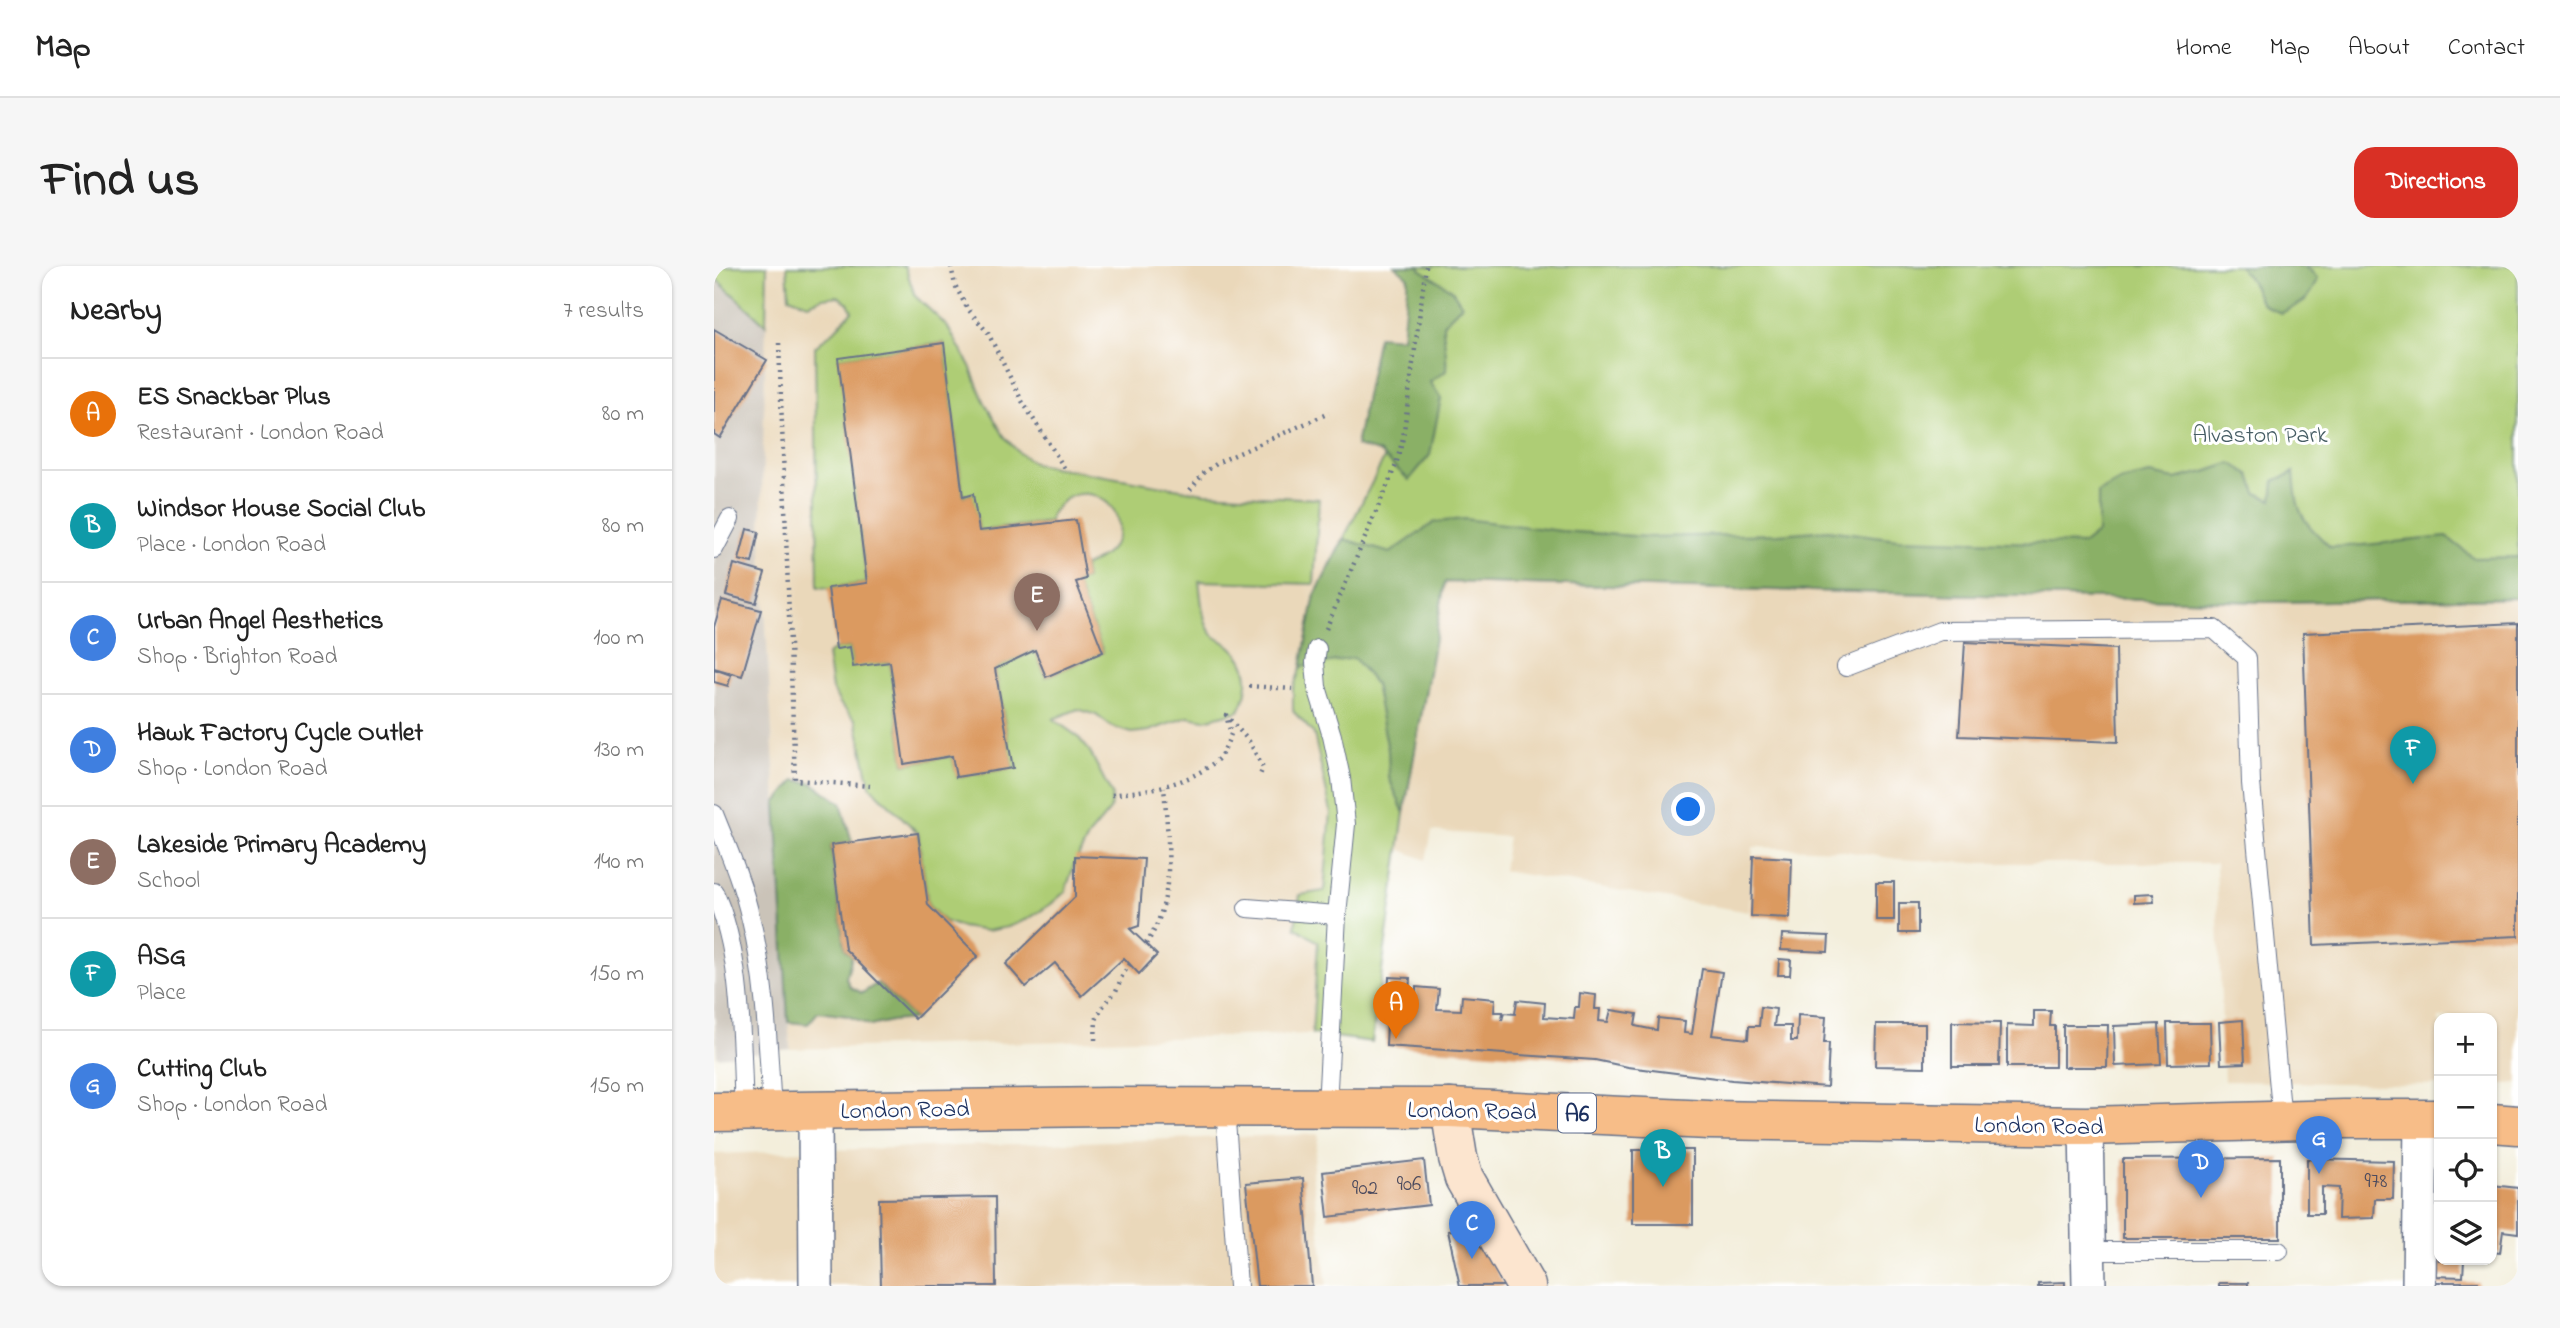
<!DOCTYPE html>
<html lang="en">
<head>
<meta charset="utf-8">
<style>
  :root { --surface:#fff; --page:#f6f6f6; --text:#222; --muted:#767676; --line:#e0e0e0; --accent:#d93025 }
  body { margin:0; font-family:"Indie Flower",sans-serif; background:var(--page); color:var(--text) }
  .controls { position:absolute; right:21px; bottom:21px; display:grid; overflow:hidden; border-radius:14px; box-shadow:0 2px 5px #0004 }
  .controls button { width:63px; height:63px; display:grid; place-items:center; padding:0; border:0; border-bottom:2px solid var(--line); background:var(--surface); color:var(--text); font:35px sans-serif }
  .you { position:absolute; left:975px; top:544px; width:24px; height:24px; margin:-18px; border:5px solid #fff; border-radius:50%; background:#1a73e8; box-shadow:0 0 0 10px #1a73e833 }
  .badge { display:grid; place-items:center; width:46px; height:46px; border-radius:50%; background:var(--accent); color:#fff; font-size:23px; font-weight:700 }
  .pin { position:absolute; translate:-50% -58px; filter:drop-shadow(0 2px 4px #0008) }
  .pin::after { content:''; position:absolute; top:37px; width:24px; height:21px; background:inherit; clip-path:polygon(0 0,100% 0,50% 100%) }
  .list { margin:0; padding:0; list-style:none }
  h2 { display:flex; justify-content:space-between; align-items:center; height:91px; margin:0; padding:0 28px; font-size:30px }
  h2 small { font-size:23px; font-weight:400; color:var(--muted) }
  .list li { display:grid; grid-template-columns:46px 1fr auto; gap:21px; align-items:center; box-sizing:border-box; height:112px; padding:0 28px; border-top:2px solid var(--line) }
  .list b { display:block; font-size:26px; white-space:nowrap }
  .list p { margin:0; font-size:23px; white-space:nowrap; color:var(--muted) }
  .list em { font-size:23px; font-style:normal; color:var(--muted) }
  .icon { flex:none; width:38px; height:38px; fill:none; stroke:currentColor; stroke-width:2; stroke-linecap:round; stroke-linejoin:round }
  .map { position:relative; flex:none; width:1804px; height:1020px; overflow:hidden; border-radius:21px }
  header { display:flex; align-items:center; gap:42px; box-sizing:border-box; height:98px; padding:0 35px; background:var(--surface); border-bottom:2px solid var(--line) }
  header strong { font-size:33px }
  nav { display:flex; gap:38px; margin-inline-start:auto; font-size:24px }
  .intro { display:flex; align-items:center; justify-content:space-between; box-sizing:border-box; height:168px; padding:0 42px }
  h1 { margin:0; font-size:49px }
  .button { padding:18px 32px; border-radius:21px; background:var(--accent); color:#fff; font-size:24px; font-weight:700 }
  main { display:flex; gap:42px; padding:0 42px }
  aside { flex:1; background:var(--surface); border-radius:21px; box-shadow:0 2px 5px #0004 }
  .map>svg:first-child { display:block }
</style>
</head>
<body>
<header>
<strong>Map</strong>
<nav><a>Home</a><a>Map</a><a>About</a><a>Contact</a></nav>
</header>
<div class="intro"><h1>Find us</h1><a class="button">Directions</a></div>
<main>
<aside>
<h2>Nearby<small>7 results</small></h2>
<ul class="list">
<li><span class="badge" style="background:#e8710a">A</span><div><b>ES Snackbar Plus</b><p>Restaurant · London Road</p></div><em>80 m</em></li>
<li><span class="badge" style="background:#0f9aa8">B</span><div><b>Windsor House Social Club</b><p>Place · London Road</p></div><em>80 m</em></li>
<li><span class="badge" style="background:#3f7fe0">C</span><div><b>Urban Angel Aesthetics</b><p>Shop · Brighton Road</p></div><em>100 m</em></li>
<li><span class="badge" style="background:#3f7fe0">D</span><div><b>Hawk Factory Cycle Outlet</b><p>Shop · London Road</p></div><em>130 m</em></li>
<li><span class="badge" style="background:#8d6e63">E</span><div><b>Lakeside Primary Academy</b><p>School</p></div><em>140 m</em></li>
<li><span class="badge" style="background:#0f9aa8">F</span><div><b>ASG</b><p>Place</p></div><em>150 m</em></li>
<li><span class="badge" style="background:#3f7fe0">G</span><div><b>Cutting Club</b><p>Shop · London Road</p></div><em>150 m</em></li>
</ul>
</aside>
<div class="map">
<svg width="1804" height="1020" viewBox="0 0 1804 1020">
  <rect width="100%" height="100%" fill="#fff"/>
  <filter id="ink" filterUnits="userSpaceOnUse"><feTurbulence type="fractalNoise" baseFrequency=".0143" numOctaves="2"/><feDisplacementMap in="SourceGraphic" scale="14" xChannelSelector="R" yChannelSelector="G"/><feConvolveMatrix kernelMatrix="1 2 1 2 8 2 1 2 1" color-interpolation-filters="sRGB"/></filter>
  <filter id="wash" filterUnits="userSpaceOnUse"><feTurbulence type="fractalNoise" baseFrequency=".00686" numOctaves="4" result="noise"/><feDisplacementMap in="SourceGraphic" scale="28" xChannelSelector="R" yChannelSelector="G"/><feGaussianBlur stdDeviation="1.57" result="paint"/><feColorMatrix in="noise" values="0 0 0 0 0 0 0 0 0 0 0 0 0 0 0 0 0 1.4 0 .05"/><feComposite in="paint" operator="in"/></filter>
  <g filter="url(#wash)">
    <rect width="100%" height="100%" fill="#f3eedb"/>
    <g fill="#ead8ba">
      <polygon points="53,0 694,0 693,32 675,183 601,329 587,401 579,423 579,445 600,468 617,546 604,675 598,768 76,783 47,272"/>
      <polygon points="730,316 1552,336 1804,332 1804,817 1778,819 1778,752 1725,752 1725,819 1510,815 1502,597 1261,597 1184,593 1124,584 1039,581 1035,646 789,605 794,571 718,565 712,594 685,583"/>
      <polygon points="605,868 598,907 613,1020 0,1020 0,888"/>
    </g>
    <polygon fill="#cac3b8" points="0,11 52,59 47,272 76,783 3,791 0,745"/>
    <g fill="#aecd75" stroke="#647e6a" stroke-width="2">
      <polygon points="0,0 53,0 52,59 0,11"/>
      <path d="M73,0h118l10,30 32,30 23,40 14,35 20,35 15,17 16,11 169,29 115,6 -5,85 -115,-3c2,14 3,42 13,53 4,5 13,8 18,12 21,18 21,42 9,65l-34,9 -17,-3 -39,14 -17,2 -20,-6 -16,-12 -18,-6 -25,10 24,17 12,14 23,45 -2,15 -20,24 -15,28 -10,30 -14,12 -23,15 -20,8 -21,4 -26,-4 -17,-6 -16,-16 -10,-72 -48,-47 -14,-66 -15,-15 -9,-16 -5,-35 9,-5 14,-2 3,19 37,-4 14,102 48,-8 5,21 56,-9 -18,-99 40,-19 11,27 57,-25 -27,-70 10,-3 -2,-13c63,-22 28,-85 -12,-70 -9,3 -15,11 -21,18l-1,8 -71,9 -7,-37 -9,3 -19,-154 -105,15 28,225 -39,5 -10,-1 -3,-240 20,-17 17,-19 -4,-8 -10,-7 -15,2 -15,6 -19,-7z"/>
      <polygon points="694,0 1804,0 1804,332 1552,336 730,316 690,547 658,776 598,768 604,676 581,661 586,629 610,625 617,546 600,468 579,445 579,423 587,401 601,329 675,183 693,32"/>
    </g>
    <g fill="#8ab066" stroke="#527062" stroke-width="2">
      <path d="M681,0h25v3l32,21 10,15 -19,19c0,17 5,30 3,47l-16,11 11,16 -11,57 -21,25 -30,-28 -23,-6 22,-110 24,2 6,-61z"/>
      <path d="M1525,0h64l8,5 7,8c-7,20 -17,26 -37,34 -27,-10 -18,-12 -31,-33 -3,-6 -8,-7 -11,-14z"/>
      <path d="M1517,197l19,12 6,18 16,7 2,-19 20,-9c3,42 6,46 36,75 39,-1 77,-7 117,-10l27,21 44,-1v41l-252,4 -821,-20 -41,231 -15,-35 -1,-28 -13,-66 -21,-26 -53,9 14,-72 29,-56 46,14 45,-31 29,-3 97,12 88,6 129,-3 50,-4 70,9 185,5 15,-12v-39l22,-12 30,-7 25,5 30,-7z"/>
      <polygon points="81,514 98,517 127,537 138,576 117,580 131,683 138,690 132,712 136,721 148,727 164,717 201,753 177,755 157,760 134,750 104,746 94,758 74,756 62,537"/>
    </g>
    <g id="blocks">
      <g fill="#db9a60">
        <polygon points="0,63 53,94 6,172 0,168"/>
        <polygon points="230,77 249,231 259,228 265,265 362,254 372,313 362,316 389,386 332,411 321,384 281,403 299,502 242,511 238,490 190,498 176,396 139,401 136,381 122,383 114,322 153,317 124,92"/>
        <polygon points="33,263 45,266 38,297 25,294"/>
        <polygon points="20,298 51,307 42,337 12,329"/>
        <polygon points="8,334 47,344 28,410 0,402 0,361"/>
        <polygon points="1804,357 1804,670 1600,679 1589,367"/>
        <polygon points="1251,376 1402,383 1404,476 1245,470"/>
        <polygon points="0,403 17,409 14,420 0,416"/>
        <polygon points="204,567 214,639 264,690 201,753 131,683 117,579"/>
        <polygon points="361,590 430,593 425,660 416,663 443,689 425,708 410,692 368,730 341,697 312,721 292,698 361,631"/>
        <polygon points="1039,590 1078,592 1076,652 1037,650"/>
        <rect x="1162" y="616" width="18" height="38"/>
        <polygon points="1439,628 1440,636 1420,637 1420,629"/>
        <rect x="1185" y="637" width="19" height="30"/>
        <polygon points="1068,668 1115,670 1114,686 1067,684"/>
        <polygon points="1065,693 1077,694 1076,709 1064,709"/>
        <polygon points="988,703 1008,706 998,769 1034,773 1035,760 1045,760 1047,741 1062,743 1060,760 1077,760 1077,775 1083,775 1084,749 1112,751 1110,777 1115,777 1113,821 1018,814 914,801 881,794 672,780 675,711 696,712 694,741 701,742 702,721 725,723 723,743 747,744 748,730 781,733 780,746 789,746 788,754 790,747 801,748 803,734 831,737 830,751 860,753 861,741 865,741 866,727 882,729 881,743 886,743 885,755 894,756 897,744 923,748 921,760 936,763 943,764 944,752 971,755 970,767 978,768"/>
        <polygon points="1320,745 1337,745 1336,760 1341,760 1341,801 1293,801 1293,759 1320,760"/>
        <polygon points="1529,754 1531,797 1507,798 1505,756"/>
        <polygon points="1238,756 1286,757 1285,800 1238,800"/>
        <polygon points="1453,757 1496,757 1497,797 1454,798"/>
        <polygon points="1162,758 1211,758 1211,801 1161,800"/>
        <polygon points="1445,758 1447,798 1401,800 1400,760"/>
        <polygon points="1349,759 1394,759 1393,801 1349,801"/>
        <rect x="919" y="884" width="60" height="74"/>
        <polygon points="1566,892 1566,972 1409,972 1409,893"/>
        <polygon points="1593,893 1680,895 1679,933 1661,933 1660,952 1624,953 1625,922 1608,921 1608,948 1593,948"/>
        <polygon points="710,894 715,939 614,951 609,906"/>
        <polygon points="1724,911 1725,912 1725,957 1718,956"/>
        <polygon points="589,912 598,1020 543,1020 532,917"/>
        <polygon points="1778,919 1804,922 1804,967 1789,965 1786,987 1778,986"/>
        <polygon points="281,931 282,1020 167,1020 165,933"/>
        <polygon points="758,959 791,1020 746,1020 734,965"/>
        <polygon points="1720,982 1725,982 1725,994 1750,994 1749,1011 1719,1010"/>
        <polygon points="1351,1016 1351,1020 1324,1020 1324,1017"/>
        <rect x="1721" y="1016" width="43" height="4"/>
        <rect x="1505" y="1017" width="29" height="3"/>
      </g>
    </g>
  </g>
  <g filter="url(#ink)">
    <use href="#blocks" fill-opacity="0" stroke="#67728a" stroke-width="2"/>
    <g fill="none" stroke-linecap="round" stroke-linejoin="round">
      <g stroke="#67728a" stroke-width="20">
        <g id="lane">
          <polyline points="0,283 16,253"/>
          <polyline points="603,383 601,396 603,421 618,470 627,512 632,558 623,649 613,841"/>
          <polyline points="1132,401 1226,365 1500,363 1533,392 1537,517 1568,855"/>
          <path d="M0,548c14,35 29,69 37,106 15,62 17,127 21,191"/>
          <path d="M0,626c29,61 27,153 30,220"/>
          <polyline points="533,642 623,649"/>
          <polyline points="511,841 524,1020"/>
          <polyline points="1374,985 1565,985"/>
        </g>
      </g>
      <g stroke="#67728a" stroke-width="36">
        <g id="street">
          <polyline points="101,845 102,1020"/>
          <polyline points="1372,860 1375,1020"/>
          <polyline points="1705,1020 1707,852"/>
        </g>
      </g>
      <g stroke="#67728a" stroke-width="41">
        <polyline id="secondary" points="736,842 744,892 750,912 812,1020"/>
      </g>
      <g stroke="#67728a" stroke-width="41">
        <g id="primary">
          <polyline points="0,846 396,841 736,842 995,854 1372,860 1630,853 1725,853"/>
          <polyline points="1778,857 1804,859"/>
        </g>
      </g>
      <g stroke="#67728a" stroke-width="4.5" stroke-dasharray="2 5" stroke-linecap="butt">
        <polyline points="237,0 241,19 253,42 274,67 308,135 351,203"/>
        <polyline points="65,77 81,514 156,520"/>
        <polyline points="476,224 490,207 505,196 615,147"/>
        <polyline points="612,363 682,199 689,172 712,0"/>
        <polyline points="535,420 578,423"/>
        <path d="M398,529c36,-5 79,-10 107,-37 5,-6 9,-17 12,-24l-5,-19 23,26 14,27 -3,7"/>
        <path d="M432,678c31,-45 22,-104 18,-157"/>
        <polyline points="381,774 382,754 387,743 402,725 409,708 416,698"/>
      </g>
      <use href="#lane" stroke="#fff" stroke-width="18"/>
      <use href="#street" stroke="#fff" stroke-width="33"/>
      <use href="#secondary" stroke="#fce5cf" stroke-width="38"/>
      <use href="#primary" stroke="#f7bd88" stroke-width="38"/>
    </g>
  </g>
  <g text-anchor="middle" stroke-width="6" stroke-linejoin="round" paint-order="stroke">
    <g font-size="21" fill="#4b4a5e">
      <text x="1662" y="921">978</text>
      <text x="695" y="924">906</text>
      <text x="651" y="928">902</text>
    </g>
    <rect fill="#fff" stroke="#5f6d8e" stroke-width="2" x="844" y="827.5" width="38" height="39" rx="5"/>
    <g font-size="23" font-weight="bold" fill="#1b2f5e">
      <text x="863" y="855">A6</text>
    </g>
    <g font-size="24" fill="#475e65" stroke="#fff">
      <text x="1546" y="176">Alvaston Park</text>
    </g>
    <g font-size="24" fill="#1b2f5e" stroke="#fff">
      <text transform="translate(191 843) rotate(-1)" y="8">London Road</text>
      <text transform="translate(758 844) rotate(1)" y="8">London Road</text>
      <text transform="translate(1325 859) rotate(1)" y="8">London Road</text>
    </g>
  </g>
</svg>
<div class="controls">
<button>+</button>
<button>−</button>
<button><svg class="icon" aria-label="locate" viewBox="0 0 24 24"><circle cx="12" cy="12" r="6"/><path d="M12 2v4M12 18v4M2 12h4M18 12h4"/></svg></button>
<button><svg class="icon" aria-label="layers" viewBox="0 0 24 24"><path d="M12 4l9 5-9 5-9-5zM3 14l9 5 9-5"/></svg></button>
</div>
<div class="you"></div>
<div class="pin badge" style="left:682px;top:773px;background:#e8710a">A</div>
<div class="pin badge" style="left:949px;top:921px;background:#0f9aa8">B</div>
<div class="pin badge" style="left:758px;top:993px;background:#3f7fe0">C</div>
<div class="pin badge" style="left:1487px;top:932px;background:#3f7fe0">D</div>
<div class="pin badge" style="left:323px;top:365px;background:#8d6e63">E</div>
<div class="pin badge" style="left:1699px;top:518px;background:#0f9aa8">F</div>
<div class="pin badge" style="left:1605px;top:908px;background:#3f7fe0">G</div>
</div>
</main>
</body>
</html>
